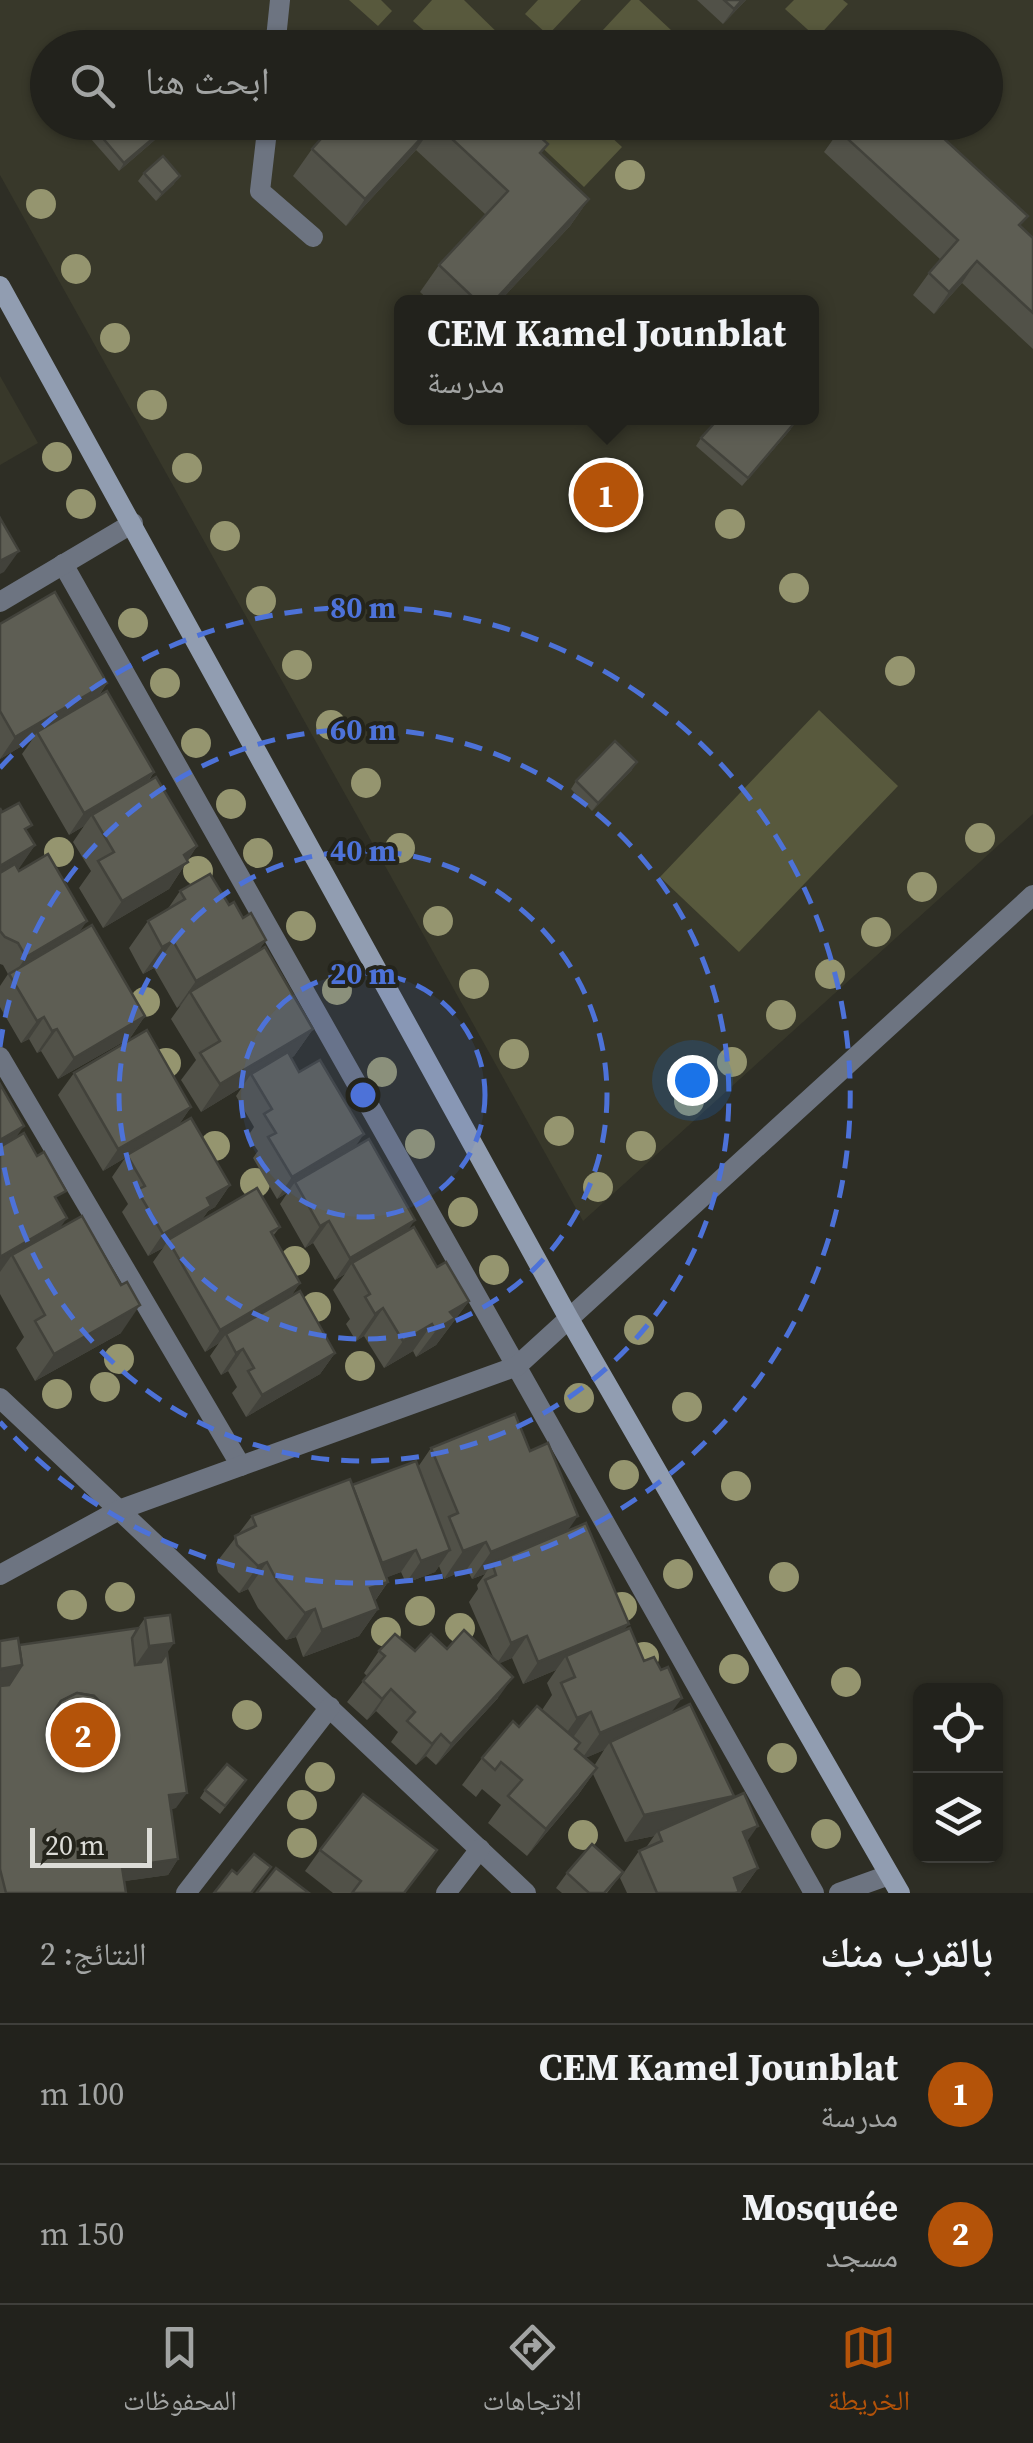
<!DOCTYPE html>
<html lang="ar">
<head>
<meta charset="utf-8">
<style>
  :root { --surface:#22221c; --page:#2e2f29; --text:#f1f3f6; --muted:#a2a4a3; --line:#3f3f3b; --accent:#b45309 }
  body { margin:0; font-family:"Source Serif 4","Noto Naskh Arabic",serif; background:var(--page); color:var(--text); direction:rtl }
  .controls { position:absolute; right:30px; bottom:30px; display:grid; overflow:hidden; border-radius:15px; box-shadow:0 2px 8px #0004 }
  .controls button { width:90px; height:90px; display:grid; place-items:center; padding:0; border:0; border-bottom:2px solid var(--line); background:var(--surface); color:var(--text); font:50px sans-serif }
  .scale { position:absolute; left:30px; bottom:25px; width:122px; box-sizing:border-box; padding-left:10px; border:5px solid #dcdcd7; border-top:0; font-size:28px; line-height:35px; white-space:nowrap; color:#dcdcd7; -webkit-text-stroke:8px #24241b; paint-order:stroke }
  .you { position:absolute; left:692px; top:1080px; width:35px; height:35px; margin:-25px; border:8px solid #fff; border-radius:50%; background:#1a73e8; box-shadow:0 0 0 15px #1a73e833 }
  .badge { display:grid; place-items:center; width:65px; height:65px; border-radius:50%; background:var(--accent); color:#fff; font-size:32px; font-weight:700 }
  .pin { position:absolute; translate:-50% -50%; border:5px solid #fff; box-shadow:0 2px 10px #0006 }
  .popup { position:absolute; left:394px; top:295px; width:425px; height:130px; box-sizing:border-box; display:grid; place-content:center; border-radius:15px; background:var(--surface); filter:drop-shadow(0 2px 8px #0005); font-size:32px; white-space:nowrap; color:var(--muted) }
  .popup b { font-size:38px; color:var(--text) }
  .popup::after { content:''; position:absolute; left:50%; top:100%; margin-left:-20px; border:20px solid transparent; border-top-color:var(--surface) }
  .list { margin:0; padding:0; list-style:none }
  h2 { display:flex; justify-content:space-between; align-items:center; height:130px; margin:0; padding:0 40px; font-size:42px }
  h2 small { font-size:32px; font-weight:400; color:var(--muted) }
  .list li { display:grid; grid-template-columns:65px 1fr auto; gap:30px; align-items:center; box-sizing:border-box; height:140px; padding:0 40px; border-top:2px solid var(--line) }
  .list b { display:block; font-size:38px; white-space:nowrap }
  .list p { margin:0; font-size:32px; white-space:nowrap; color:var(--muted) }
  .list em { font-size:32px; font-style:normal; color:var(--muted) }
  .icon { flex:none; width:55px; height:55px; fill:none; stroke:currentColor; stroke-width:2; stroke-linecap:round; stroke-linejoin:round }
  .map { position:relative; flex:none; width:1033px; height:1893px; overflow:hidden; direction:ltr }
  .search { position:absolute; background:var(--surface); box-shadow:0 2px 8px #0004; left:30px; right:30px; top:30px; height:110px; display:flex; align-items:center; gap:25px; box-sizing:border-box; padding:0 35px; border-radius:55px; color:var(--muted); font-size:38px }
  .sheet { height:410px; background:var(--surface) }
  nav { display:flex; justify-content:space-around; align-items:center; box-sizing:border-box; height:140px; border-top:2px solid var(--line); background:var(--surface); font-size:28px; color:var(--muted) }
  nav a { display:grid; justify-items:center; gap:5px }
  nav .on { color:var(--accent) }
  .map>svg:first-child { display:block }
</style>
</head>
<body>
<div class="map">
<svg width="1033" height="1893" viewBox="0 0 1033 1893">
  <rect width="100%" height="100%" fill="#2e2e25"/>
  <g fill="#38382a" fill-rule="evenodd">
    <path d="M0,0h1033v814l-450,407 -583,-1046zM48,48h938v74h-938zM401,302h410v116h-410z"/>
    <polygon points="0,376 38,443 0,465"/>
  </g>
  <g fill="#58593d">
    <polygon points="349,0 381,0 392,11 378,26"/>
    <polygon points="432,0 464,0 512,47 443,47 413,21"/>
    <polygon points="538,0 581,0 548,35 525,14"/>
    <polygon points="631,0 639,0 689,47 587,47"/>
    <polygon points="794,0 843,0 848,4 817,38 785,9"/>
    <polygon points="516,123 596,123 622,147 584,187"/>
    <polygon points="819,710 898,786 739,952 660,877"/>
  </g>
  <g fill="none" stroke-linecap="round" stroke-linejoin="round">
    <g stroke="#6d7481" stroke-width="20">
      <polyline points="275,48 280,0"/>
      <polyline points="268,122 260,191 313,237"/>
    </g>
    <g stroke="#6d7481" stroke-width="20">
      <polyline points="63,564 814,1893"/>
      <polyline points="0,602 133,523"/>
      <polyline points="0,1057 241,1466"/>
      <polyline points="0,1398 526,1893"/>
      <polyline points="0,1575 119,1510 517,1366 1033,895"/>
      <polyline points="186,1893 330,1707"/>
      <polyline points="446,1893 480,1849"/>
      <polyline points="839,1893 889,1875"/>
    </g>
    <polyline stroke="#919db1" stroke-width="20" points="0,286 568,1317 900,1893"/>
  </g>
  <g fill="#95956f">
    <circle cx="630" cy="175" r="15"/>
    <circle cx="41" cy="204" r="15"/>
    <circle cx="76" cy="269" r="15"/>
    <circle cx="115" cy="338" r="15"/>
    <circle cx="152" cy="405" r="15"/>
    <circle cx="57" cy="457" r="15"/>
    <circle cx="187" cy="468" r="15"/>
    <circle cx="81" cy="504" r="15"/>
    <circle cx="730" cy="524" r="15"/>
    <circle cx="225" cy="536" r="15"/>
    <circle cx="794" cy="588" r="15"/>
    <circle cx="261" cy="601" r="15"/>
    <circle cx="133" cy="623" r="15"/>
    <circle cx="297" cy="665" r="15"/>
    <circle cx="900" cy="671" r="15"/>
    <circle cx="165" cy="683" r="15"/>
    <circle cx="331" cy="725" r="15"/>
    <circle cx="196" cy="743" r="15"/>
    <circle cx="366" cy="783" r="15"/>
    <circle cx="231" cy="804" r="15"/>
    <circle cx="980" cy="838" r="15"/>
    <circle cx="400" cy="848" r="15"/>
    <circle cx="59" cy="852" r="15"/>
    <circle cx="258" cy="853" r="15"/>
    <circle cx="198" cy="871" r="15"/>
    <circle cx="922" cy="887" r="15"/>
    <circle cx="438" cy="921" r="15"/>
    <circle cx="301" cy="926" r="15"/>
    <circle cx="876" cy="932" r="15"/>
    <circle cx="830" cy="974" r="15"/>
    <circle cx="474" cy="984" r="15"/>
    <circle cx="337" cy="990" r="15"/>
    <circle cx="145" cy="1002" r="15"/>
    <circle cx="781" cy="1015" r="15"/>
    <circle cx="514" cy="1054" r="15"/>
    <circle cx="732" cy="1062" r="15"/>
    <circle cx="166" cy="1063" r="15"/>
    <circle cx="382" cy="1072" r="15"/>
    <circle cx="689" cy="1101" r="15"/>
    <circle cx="559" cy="1131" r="15"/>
    <circle cx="420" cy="1144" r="15"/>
    <circle cx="215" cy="1146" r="15"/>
    <circle cx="641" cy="1146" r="15"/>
    <circle cx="255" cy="1183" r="15"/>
    <circle cx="598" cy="1187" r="15"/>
    <circle cx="463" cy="1212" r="15"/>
    <circle cx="295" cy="1261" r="15"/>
    <circle cx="494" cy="1270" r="15"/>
    <circle cx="316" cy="1307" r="15"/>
    <circle cx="639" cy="1330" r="15"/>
    <circle cx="119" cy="1359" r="15"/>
    <circle cx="360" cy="1366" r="15"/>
    <circle cx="105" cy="1387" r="15"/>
    <circle cx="57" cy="1394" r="15"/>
    <circle cx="579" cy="1398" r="15"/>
    <circle cx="687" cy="1407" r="15"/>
    <circle cx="624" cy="1475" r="15"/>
    <circle cx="736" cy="1486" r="15"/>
    <circle cx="678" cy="1574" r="15"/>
    <circle cx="784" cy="1577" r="15"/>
    <circle cx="120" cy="1597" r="15"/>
    <circle cx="72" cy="1605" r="15"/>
    <circle cx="622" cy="1607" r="15"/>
    <circle cx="420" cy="1611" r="15"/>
    <circle cx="460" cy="1628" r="15"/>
    <circle cx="386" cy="1632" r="15"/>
    <circle cx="644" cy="1657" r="15"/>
    <circle cx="734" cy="1669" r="15"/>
    <circle cx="846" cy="1682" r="15"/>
    <circle cx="247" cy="1715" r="15"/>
    <circle cx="782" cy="1758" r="15"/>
    <circle cx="320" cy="1777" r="15"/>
    <circle cx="302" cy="1805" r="15"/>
    <circle cx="826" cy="1834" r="15"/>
    <circle cx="583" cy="1835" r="15"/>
    <circle cx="302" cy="1843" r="15"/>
  </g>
  <g fill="#515148" fill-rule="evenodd">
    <polygon points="697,0 746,0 723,24"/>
    <polygon points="80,122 168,122 170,124 164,132 119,171 78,124"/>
    <polygon points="336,122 524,122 541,154 589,199 570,226 499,302 431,302 420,292 439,265 486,215 416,150 346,226 293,176 312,149"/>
    <polygon points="839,131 1020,226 1033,238 1033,349 962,283 934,314 913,295 929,273 941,260 824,152"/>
    <polygon points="144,173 174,184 156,201 138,181"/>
    <polygon points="791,429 742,486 696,446 701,438"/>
    <polygon points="0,624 107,683 98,697 154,772 148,782 197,846 169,889 103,928 79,888 91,871 73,842 84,826 69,835 22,754 32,740 0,759"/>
    <polygon points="632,770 592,811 571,789 576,781"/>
    <polygon points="0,808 2,812 27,832 35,845 18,869 79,932 145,1016 130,1038 58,1079 41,1051 37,1053 29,1039 21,1043 0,1007 0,986 8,974 3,965 0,964"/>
    <polygon points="180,891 229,905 266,940 258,951 313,1029 294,1056 291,1058 299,1072 355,1147 408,1230 437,1267 469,1301 436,1345 416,1357 413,1351 384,1368 364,1336 356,1341 346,1324 350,1319 333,1290 345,1274 335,1280 313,1243 305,1248 280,1204 288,1192 277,1199 253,1158 258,1151 248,1136 254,1127 236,1096 242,1087 201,1112 181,1080 196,1060 171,1019 181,1005 177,1008 154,968 143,974 129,948 148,921 167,910"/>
    <polygon points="74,1073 191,1107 178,1126 230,1185 215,1207 208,1211 201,1221 280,1227 273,1236 300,1283 291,1296 335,1353 320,1374 246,1417 232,1393 237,1387 228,1371 221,1375 210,1356 219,1343 205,1352 153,1262 163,1248 148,1256 122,1212 128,1204 112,1177 125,1158 103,1171 58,1095"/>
    <polygon points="0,1084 16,1138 58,1202 60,1228 121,1333 35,1381 16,1348 24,1337 0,1294"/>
    <path d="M431,1448l99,3 37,81 57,99 20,30 27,52 61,86 26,69 -18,25h-113l-7,-15 19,-27 6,-2 9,-13 -29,6 -32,-68 -15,21 -51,61 -39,-33 13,-18 -19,-16 -6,8 -14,-12 20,-27 37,-31 24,-16 -1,-1 10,-15 -5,-12 9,-13 -33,14 -11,-26 -13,5 -1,35 -62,67 -10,-9 -10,9 -25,-23 7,-10 -22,-21 -9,9 -20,-18 20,-26 -3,-3 15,-22h36l32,-2 46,8 -24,-55 9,-13 -1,-4 8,-11 -13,5 -5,-10 -23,10 -5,-13 -4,6 -29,11 -5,-11 -14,5 1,5 -13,19 3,8 -19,27 -56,21 -7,-20 -10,3 -28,-32 -10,-19 -9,4 -21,-21 -2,-9 36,-47 166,-49zM604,1750l-10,16 -9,-8z"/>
    <polygon points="145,1618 167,1653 176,1808 171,1809 178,1859 168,1875 124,1881 126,1893 0,1893 0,1641 19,1645 138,1628"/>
    <polygon points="246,1780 220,1814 200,1798 205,1790"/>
    <polygon points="320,1850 437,1850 405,1893 333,1893 305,1871"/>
    <polygon points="623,1872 607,1893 562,1893 556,1888 567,1873"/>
  </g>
  <g fill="#42423b">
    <polygon points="742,0 746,0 723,24 734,9"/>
    <polygon points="435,123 416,150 346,226 365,199"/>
    <polygon points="170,124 164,132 119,171 124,163"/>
    <polygon points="180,176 174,184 156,201 162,193"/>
    <polygon points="589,199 570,226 499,302 493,302"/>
    <polygon points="977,261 962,283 934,314 949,292"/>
    <polygon points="19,551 4,572 0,574 0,561"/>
    <polygon points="107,683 92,705 37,732 32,740 0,759 15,737"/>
    <polygon points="637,762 632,770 592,811 598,803"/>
    <polygon points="154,772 139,794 92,815 84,826 69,835 84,813"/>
    <polygon points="35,845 16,873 0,882 0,866"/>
    <polygon points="197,846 169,889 103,928 122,901"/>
    <polygon points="87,921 72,943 11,979 26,957"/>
    <polygon points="266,940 247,967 190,992 181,1005 177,1008 196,981"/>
    <polygon points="173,941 154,968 143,974 162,947"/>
    <polygon points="145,1016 130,1038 58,1079 74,1058"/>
    <polygon points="44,1017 29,1039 21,1043 37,1021"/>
    <polygon points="57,1029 41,1051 37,1053 52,1031"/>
    <polygon points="313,1029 294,1056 255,1080 251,1074 242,1087 201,1112 220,1084"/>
    <polygon points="191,1107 176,1129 127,1155 125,1158 103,1171 118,1149"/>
    <polygon points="24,1126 5,1153 0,1156 0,1140"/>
    <polygon points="364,1134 349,1156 295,1182 288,1192 277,1199 292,1177"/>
    <polygon points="230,1185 215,1207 208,1211 196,1228 168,1240 163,1248 148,1256 163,1234 207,1198"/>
    <polygon points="67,1218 48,1245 12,1255 0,1272 0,1257"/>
    <polygon points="415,1220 400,1242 352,1263 345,1274 335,1280 350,1258"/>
    <polygon points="329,1221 313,1243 305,1248 320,1226"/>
    <polygon points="300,1283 285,1305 226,1334 219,1343 205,1352 220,1330"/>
    <polygon points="469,1301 436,1345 416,1357 450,1312"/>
    <polygon points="140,1305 121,1333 35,1381 54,1354"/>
    <polygon points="383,1308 364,1336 356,1341 375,1314"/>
    <polygon points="432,1324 413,1351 384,1368 403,1341"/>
    <polygon points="243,1349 228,1371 221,1375 236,1353"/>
    <polygon points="335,1353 320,1374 246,1417 262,1395"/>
    <polygon points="578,1516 559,1543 492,1563 485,1574 472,1579 491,1552"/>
    <polygon points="486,1542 467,1569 444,1579 463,1551"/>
    <polygon points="416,1550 401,1572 365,1586 381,1564"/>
    <polygon points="450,1550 435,1572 406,1583 421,1561"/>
    <polygon points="267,1562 248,1589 239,1593 258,1566"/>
    <polygon points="388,1582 369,1609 370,1588"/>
    <polygon points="315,1609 296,1637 286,1640 305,1613"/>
    <polygon points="378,1609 359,1636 303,1657 322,1630"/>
    <polygon points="629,1624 613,1645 566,1656 556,1670 523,1684 538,1662"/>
    <polygon points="527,1636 512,1658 496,1665 511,1643"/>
    <polygon points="174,1643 150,1677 125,1681 149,1646"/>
    <polygon points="22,1665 0,1697 0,1669"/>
    <polygon points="513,1677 498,1698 436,1765 451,1744"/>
    <polygon points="391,1689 376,1711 367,1720 382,1699"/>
    <polygon points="682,1698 662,1725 610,1742 604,1750 581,1760 600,1733"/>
    <polygon points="591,1712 572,1739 558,1745 577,1718"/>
    <polygon points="441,1734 426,1756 416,1765 432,1744"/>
    <polygon points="101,1747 86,1768 48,1770 63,1748"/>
    <polygon points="597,1768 578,1795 527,1856 546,1829"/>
    <polygon points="187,1793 176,1808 158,1810 169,1795"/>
    <polygon points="734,1796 715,1823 658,1831 654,1836 625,1842 644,1815"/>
    <polygon points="758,1826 739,1853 743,1832"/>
    <polygon points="178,1859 168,1875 112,1883 122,1867"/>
    <polygon points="758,1868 740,1893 723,1893 734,1878"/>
  </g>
  <g fill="#5e5e54" stroke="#42423b" stroke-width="2.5" fill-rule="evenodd">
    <polygon points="724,0 742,0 734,9"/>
    <polygon points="414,37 425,48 405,48"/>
    <polygon points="89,122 168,122 170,124 124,163"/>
    <polygon points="336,122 524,122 548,144 540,153 589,199 493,302 478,302 439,265 508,191 435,123 365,199 312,149"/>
    <polygon points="847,122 926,122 1028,216 1019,225 1033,238 1033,313 977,261 949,292 929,273 958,240 839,131"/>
    <polygon points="163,156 180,176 162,193 144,173"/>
    <polygon points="719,418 792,418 796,421 748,478 701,438"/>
    <polygon points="0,518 19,551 0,561"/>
    <polygon points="55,592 107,683 15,737 0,711 0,624"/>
    <polygon points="107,691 154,772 84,813 37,732"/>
    <polygon points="615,741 637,762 598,803 576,781"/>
    <polygon points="156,777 197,846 184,855 188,862 122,901 98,861 114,852 92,815"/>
    <polygon points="19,803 32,825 25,829 35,845 0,866 0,808 2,812"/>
    <polygon points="48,854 87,921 26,957 18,943 5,937 0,931 0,873 15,864 19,871"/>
    <polygon points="210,874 229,905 234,902 243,918 251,913 266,940 196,981 173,941 162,947 148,921 185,899 180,891"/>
    <polygon points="92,925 145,1016 74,1058 57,1029 52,1031 44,1017 37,1021 9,974"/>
    <polygon points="265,947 313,1029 220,1084 200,1053 220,1041 190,992"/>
    <polygon points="147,1030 191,1107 118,1149 74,1073"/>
    <polygon points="288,1052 299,1072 320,1060 364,1134 292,1177 268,1137 276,1133 264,1114 272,1109 251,1074"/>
    <polygon points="0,1084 24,1126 0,1140"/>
    <polygon points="191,1118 230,1185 207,1198 211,1206 163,1234 137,1190 145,1186 127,1155"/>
    <polygon points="24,1133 37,1156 44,1152 66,1191 55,1197 67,1218 0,1257 0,1147"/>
    <polygon points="369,1139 415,1220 350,1258 329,1221 320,1226 295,1182"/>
    <polygon points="257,1188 280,1227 271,1232 300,1283 220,1330 168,1240"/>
    <polygon points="82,1216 121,1285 127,1282 140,1305 54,1354 35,1321 45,1315 12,1255"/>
    <polygon points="414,1227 437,1267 446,1262 469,1301 450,1312 455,1318 435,1330 432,1324 403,1341 383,1308 375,1314 365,1297 370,1294 352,1263"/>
    <polygon points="300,1291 335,1353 262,1395 248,1371 254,1368 243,1349 236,1353 226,1334"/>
    <polygon points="515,1414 530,1451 548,1443 578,1516 491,1552 486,1542 463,1551 449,1517 458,1513 431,1448"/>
    <polygon points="416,1461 450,1550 421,1561 416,1550 382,1563 352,1485"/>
    <polygon points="350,1479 388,1582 370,1588 378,1609 322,1630 315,1609 305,1613 277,1581 267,1562 258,1566 237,1545 235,1536 256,1526 252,1516"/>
    <polygon points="586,1523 629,1624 538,1662 527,1636 511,1643 485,1580 496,1575 492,1563"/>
    <polygon points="170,1615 174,1643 149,1646 145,1618"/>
    <path d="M138,1628l-6,10 3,27 26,-3 6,-9 20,140 -18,2 9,64 -56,8 4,26h-120l-6,-24v-183l9,-1 13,-20 -3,-20zM77,1693l17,3 14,14 3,20 -14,23 -19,8 -19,-6 -11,-15 -1,-17 14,-22z"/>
    <polygon points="630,1628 644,1661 654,1657 661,1670 668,1667 682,1698 600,1733 591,1712 577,1718 561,1683 575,1677 566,1656"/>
    <polygon points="464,1630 513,1677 451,1744 441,1734 432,1744 407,1721 415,1712 391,1689 382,1699 363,1681 385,1656 379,1651 395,1634 415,1651 431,1634 447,1649"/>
    <polygon points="18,1638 22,1665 0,1669 0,1641"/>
    <polygon points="77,1693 94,1696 108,1710 111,1730 101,1747 82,1754 63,1748 52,1734 51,1716 61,1701"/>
    <polygon points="690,1704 734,1796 644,1815 610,1742"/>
    <polygon points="537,1706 580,1743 575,1749 597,1768 546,1829 508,1796 522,1780 501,1762 495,1770 482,1758 513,1721 519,1727"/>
    <polygon points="227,1764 246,1780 225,1806 205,1790"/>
    <polygon points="744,1793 758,1826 743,1832 758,1868 734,1878 739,1892 735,1893 657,1893 639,1851 662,1841 658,1831"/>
    <polygon points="363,1794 437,1850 404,1893 352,1893 361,1881 320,1850"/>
    <polygon points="592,1844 623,1872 604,1893 589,1893 567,1873"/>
    <polygon points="254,1854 271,1867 251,1893 214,1893 232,1870 237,1874"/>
    <polygon points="276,1868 309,1893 259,1893 257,1892"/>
  </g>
  <circle cx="363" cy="1095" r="122" fill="#4d72d8" fill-opacity=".12"/>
  <g fill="none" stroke="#4d72d8" stroke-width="5" stroke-dasharray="18 12">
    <circle cx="363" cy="1095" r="122"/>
    <circle cx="363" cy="1095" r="244"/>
    <path d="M0 1047A366 366 0 1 1 0 1143"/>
    <path d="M0 768A488 488 0 1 1 0 1422"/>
  </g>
  <circle cx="363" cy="1095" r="15" fill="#4d72d8" stroke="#24241b" stroke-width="5"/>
  <g font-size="30" text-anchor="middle" font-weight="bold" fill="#4d72d8" stroke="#24241b" stroke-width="8" stroke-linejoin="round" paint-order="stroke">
    <text x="363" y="618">80 m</text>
    <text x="363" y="740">60 m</text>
    <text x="363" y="861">40 m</text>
    <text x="363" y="984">20 m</text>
  </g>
</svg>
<div class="controls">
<button><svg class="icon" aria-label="locate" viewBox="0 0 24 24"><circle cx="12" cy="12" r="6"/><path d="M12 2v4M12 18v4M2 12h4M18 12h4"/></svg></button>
<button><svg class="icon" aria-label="layers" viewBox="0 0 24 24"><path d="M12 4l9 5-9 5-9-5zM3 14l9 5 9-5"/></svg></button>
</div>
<div class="scale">20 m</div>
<div class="you"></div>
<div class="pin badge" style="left:606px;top:495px">1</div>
<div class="popup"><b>CEM Kamel Jounblat</b>مدرسة</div>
<div class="pin badge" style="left:83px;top:1735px">2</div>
<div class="search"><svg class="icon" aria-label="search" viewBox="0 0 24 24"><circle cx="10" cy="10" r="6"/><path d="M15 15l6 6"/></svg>ابحث هنا</div>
</div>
<section class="sheet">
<h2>بالقرب منك<small>النتائج: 2</small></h2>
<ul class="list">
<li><span class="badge">1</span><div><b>CEM Kamel Jounblat</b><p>مدرسة</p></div><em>100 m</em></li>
<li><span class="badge">2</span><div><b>Mosquée</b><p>مسجد</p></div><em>150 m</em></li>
</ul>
</section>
<nav>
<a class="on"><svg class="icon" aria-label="map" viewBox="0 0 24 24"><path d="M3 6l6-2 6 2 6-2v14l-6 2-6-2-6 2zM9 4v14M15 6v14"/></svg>الخريطة</a>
<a><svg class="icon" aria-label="directions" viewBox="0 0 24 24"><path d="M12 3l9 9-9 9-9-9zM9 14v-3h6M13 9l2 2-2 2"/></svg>الاتجاهات</a>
<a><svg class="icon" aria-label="saved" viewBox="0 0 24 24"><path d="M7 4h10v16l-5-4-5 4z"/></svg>المحفوظات</a>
</nav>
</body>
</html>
